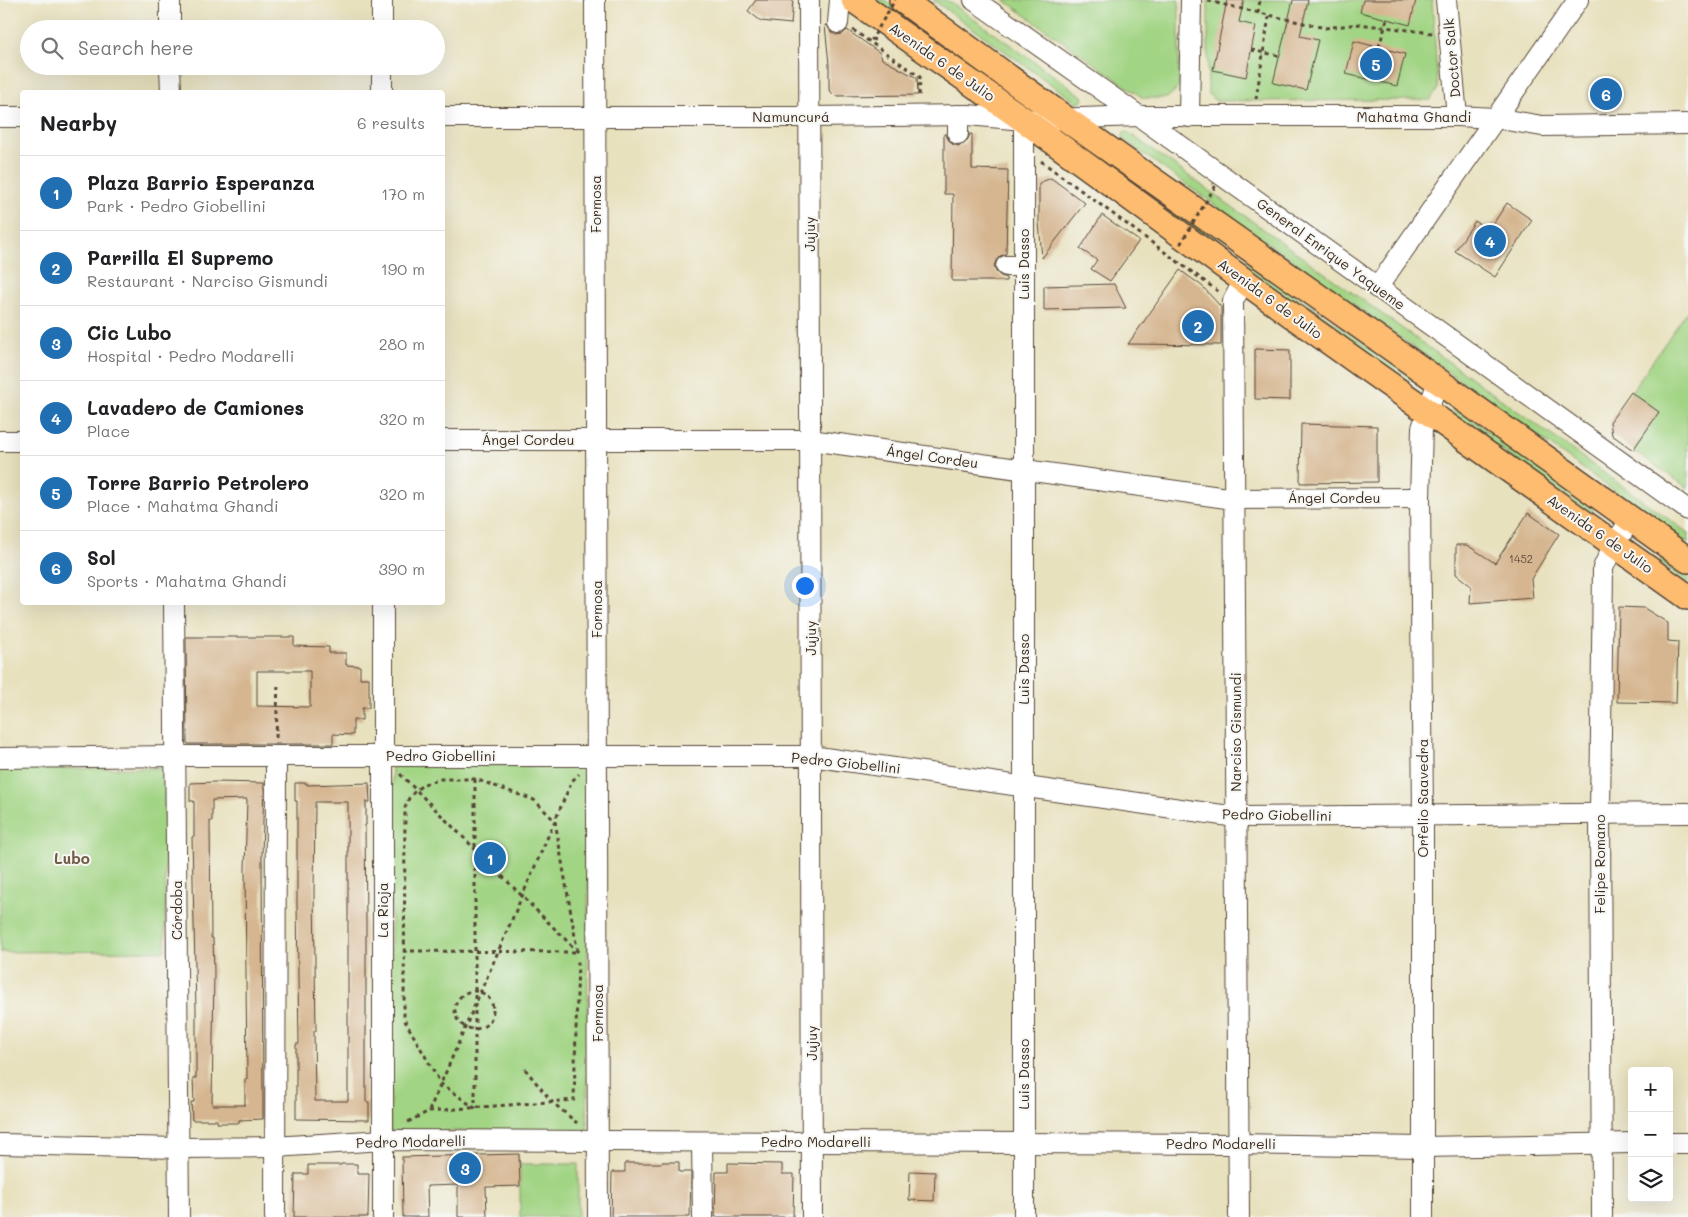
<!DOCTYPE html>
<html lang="en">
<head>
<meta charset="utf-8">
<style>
  :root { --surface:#fff; --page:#f6f6f6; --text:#202124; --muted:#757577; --line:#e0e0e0; --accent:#1f6fb2 }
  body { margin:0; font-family:Mali,sans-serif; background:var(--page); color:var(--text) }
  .controls { position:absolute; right:15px; bottom:15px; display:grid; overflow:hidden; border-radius:5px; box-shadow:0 5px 20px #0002 }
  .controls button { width:45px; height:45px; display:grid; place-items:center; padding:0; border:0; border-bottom:1px solid var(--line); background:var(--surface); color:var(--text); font:25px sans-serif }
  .you { position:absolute; left:804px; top:585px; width:18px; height:18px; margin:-12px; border:4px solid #fff; border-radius:50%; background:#1a73e8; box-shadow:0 0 0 8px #1a73e833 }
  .badge { display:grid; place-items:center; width:32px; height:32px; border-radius:50%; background:var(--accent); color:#fff; font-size:16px; font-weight:700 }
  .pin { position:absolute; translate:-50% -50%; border:2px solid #fff; box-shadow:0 1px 5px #0006 }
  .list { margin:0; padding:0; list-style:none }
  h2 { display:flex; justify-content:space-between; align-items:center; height:65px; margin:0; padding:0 20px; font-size:21px }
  h2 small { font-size:16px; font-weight:400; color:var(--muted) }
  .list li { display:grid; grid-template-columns:32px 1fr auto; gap:15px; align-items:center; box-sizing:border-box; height:75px; padding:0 20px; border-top:1px solid var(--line) }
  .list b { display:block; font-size:19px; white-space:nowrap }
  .list p { margin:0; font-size:16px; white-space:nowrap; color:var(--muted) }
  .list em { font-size:16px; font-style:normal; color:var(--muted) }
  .icon { flex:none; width:28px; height:28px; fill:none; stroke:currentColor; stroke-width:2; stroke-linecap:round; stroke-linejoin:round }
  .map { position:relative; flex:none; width:1688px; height:1217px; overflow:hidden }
  .search { position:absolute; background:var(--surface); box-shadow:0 5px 20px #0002; left:20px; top:20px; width:425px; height:55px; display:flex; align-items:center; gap:12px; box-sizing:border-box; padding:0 18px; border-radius:28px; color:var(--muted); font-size:19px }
  .panel { position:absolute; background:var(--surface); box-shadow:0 5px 20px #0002; left:20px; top:90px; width:425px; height:515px; border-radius:5px }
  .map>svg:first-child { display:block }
</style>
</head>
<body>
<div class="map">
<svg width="1688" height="1217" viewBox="0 0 1688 1217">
  <rect width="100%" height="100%" fill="#f6f6f2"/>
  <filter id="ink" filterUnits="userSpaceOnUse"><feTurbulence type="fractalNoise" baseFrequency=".02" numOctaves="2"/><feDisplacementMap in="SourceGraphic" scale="10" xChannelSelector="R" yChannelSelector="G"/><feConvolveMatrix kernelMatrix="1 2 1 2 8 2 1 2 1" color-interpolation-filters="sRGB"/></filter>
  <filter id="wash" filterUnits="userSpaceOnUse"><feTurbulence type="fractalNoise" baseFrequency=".0096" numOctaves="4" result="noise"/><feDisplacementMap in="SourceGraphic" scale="20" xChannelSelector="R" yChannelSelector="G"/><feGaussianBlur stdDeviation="1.12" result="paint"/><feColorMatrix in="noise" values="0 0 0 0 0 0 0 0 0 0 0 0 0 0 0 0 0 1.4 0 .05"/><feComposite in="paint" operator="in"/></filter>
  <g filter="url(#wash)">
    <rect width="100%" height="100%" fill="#e8e1be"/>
    <g fill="#a1d483" stroke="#6e7f50">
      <polygon points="871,0 885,0 903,12 904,18 901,20"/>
      <polygon points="933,0 947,0 1081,95 1083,98 1082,101 1079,103 1076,102"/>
      <polygon points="1004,0 1179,0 1179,87 1167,98 1143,98"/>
      <polygon points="1208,0 1432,0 1438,89 1430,100 1216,101 1208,94"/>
      <polygon points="1126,132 1129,133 1688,533 1688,544 1124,140 1123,137 1123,134"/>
      <polygon points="1086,147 1411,377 1411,380 1408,382 1405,381 1084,154 1083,148"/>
      <polygon points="1688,310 1688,488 1633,450 1659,412 1631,392"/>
      <polygon points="1456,408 1594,507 1593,510 1590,512 1587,511 1454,416 1453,410"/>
      <polygon points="1663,557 1667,558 1688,573 1688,584 1660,562 1661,559"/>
      <polygon points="392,765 589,766 587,1131 390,1131"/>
      <polygon points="165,768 165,951 0,952 0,769"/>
      <rect x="520" y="1164" width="58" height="53"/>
    </g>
    <g id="blocks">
      <g fill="#d6b690" fill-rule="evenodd">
        <polygon points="756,0 793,0 791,24 761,21 748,11"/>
        <polygon points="1227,0 1244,0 1239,22 1256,26 1246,77 1213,70"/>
        <polygon points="1293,0 1308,0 1300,36 1318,40 1306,90 1273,83"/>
        <polygon points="1363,0 1416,0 1410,25 1360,12"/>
        <polygon points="825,25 827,25 831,32 836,35 843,34 847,30 880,53 882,59 917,78 918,95 835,96 829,90 829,64"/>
        <polygon points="1354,41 1405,54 1397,86 1346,74"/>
        <polygon points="944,134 946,134 948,139 952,144 958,146 964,144 968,139 970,134 972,134 972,169 1008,170 1006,254 1000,256 996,261 994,266 996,272 1001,276 1006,278 1006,281 952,281 953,194 944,194"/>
        <polygon points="1051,178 1085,203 1042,258 1039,222 1039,183"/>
        <polygon points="1507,203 1532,220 1495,277 1455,251 1475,221 1489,230"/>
        <polygon points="1102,215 1139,241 1110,281 1091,269 1097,260 1080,249"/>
        <polygon points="1180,270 1202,286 1221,307 1221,345 1128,344"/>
        <polygon points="1114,284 1126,308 1044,310 1044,286"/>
        <polygon points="1255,349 1290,350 1290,400 1255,399"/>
        <polygon points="1631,392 1659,412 1633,450 1612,435 1610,422"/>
        <polygon points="1301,424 1377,426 1377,482 1300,483"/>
        <polygon points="1528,513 1559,534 1531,579 1533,598 1470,603 1471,586 1456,574 1456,545 1467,545 1495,563"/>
        <polygon points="1619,607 1644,608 1668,623 1668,641 1678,642 1676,703 1617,702"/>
        <path d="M186,637h108v9l35,1v6h17v12l14,1v12h9v30h-7v12h-9v15l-20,-1v10h-145l-1,-2zM257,671h53v36l-53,-1z"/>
        <path d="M215,782l49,1 -2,73 1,263 -24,1v3h-22v-3h-25l-1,-18h3l-1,-24h3v-68l-4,-173 2,-1v-35h-4v-18zM247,799l-2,71 2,209h-2v26h-33l2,-132 -1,-35h-2l-1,-117h2v-21z"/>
        <path d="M295,783h12v2l62,-2 1,19h-4v23h-1l1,98v179h3v18l-73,-1v-75h3l-2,-139v-104h-2zM315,802h33v299h-33l-1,-70h2l-2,-138z"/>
        <polygon points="519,1154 520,1186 486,1187 487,1217 458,1217 458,1185 427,1186 428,1217 403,1217 402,1157"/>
        <polygon points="662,1162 679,1162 679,1172 691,1172 690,1217 611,1217 612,1172 625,1172 625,1163 662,1163"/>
        <polygon points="728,1163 782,1164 782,1174 794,1174 793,1217 715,1217 716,1172 728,1172"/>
        <polygon points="341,1164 357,1164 357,1174 369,1174 368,1217 294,1217 295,1174 308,1174 308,1165 341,1165"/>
        <polygon points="910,1171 935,1172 934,1201 909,1200"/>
      </g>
    </g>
  </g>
  <g filter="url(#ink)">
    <use href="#blocks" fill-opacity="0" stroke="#554536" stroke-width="1"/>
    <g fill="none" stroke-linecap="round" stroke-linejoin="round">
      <g stroke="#554536" stroke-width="22">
        <g id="minor">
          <polyline points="170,0 170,29"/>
          <polyline points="595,0 598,1217"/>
          <polyline points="809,0 812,1217"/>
          <polyline points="974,0 1139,116 1688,510"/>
          <polyline points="1446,0 1457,116"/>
          <polyline points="838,23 840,0"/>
          <polyline points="382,29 382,0"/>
          <polyline points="170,66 171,92"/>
          <polyline points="382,92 382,66"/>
          <polyline points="958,115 958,134"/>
          <polyline points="0,117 22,117"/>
          <polyline points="442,117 810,117 968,115 1024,120 1139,116 1457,116 1495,118 1542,126 1688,124"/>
          <polyline points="1189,117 1191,0"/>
          <polyline points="1024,120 1024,1217"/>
          <polyline points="1006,266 1024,266"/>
          <polyline points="1377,288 1578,0"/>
          <polyline points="442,440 810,440 1234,499 1420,498"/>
          <polyline points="0,441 22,441"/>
          <polyline points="174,602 179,1217"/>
          <polyline points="383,602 383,1217"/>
          <polyline points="0,758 176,756 811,756 1236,817 1688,813"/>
          <polyline points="702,1142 703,1217"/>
          <polyline points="1669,1143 1688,1143"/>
          <polyline points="0,1144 179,1148 274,1147 383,1140 1239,1144 1423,1147 1632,1143"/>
          <polyline points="275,1217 276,756"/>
          <polyline points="1239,1217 1233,301 1244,280"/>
          <polyline points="1423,1217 1423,816 1420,498 1422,428 1438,381"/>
          <polyline points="1602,1217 1600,814 1603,568 1614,544 1631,520"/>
        </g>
      </g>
      <g stroke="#554536" stroke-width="28">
        <g id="major">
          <polyline points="854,0 1024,120 1265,296 1688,597"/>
          <polyline points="902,0 1066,119 1438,381 1688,560"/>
        </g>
      </g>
      <g stroke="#554536" stroke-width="3" stroke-dasharray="4 4" stroke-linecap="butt">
        <polyline points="1208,1 1325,28 1359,24 1433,33"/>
        <polyline points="1258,13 1260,0"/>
        <polyline points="853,30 920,77 919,99"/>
        <polyline points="1379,47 1387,19"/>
        <polyline points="1251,50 1280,56"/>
        <polyline points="1256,99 1269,16"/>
        <polyline points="1041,161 1219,292"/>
        <polyline points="276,738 278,683"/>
        <polyline points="400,774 578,952"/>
        <polyline points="475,779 475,1108 441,1084 404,1019 405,808 409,798 416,790 424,784 441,779 475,779 534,800 555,821 578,954"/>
        <polyline points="403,951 577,952"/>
        <circle cx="474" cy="1010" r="19"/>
        <polyline points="525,1069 552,1102 577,1123"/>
        <polyline points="429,1111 574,1100 578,960"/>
        <polyline points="408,1122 429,1111 572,781 579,774"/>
      </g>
      <use href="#minor" stroke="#fff" stroke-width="20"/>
      <use href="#major" stroke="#fdbc70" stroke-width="25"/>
      <g stroke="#554536" stroke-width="3" stroke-dasharray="4 4" stroke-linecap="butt">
        <polyline points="875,40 872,39 895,0"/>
        <polyline points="1182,244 1181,243 1216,185 1213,183"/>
      </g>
    </g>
  </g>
  <g text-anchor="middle" stroke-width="4" stroke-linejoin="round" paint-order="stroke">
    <g font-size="11" fill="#624d3a">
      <text x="1521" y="563">1452</text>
    </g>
    <g font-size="14" fill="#3b2a1e" stroke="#f6f6f2">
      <text transform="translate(1452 58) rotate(-95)" y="5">Doctor Salk</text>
      <text transform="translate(942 62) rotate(35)" y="5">Avenida 6 de Julio</text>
      <text x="791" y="122">Namuncurá</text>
      <text x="1414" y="122">Mahatma Ghandi</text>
      <text transform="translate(596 204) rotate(-90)" y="5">Formosa</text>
      <text transform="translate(810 234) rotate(-90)" y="5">Jujuy</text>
      <text transform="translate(1331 254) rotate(36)" y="5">General Enrique Yaqueme</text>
      <text transform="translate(1024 264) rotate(-90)" y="5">Luis Dasso</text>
      <text transform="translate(1270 299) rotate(36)" y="5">Avenida 6 de Julio</text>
      <text x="528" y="445">Ángel Cordeu</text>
      <text transform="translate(932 457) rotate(8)" y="5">Ángel Cordeu</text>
      <text x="1334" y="503">Ángel Cordeu</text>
      <text transform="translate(1600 534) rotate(35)" y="5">Avenida 6 de Julio</text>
      <text transform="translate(597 609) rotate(-90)" y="5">Formosa</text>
      <text transform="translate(811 638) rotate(-90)" y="5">Jujuy</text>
      <text transform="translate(1024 669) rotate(-90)" y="5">Luis Dasso</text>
      <text transform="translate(1236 732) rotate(-90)" y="5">Narciso Gismundi</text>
      <text x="441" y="761">Pedro Giobellini</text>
      <text transform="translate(846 763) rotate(6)" y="5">Pedro Giobellini</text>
      <text transform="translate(1423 798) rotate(-90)" y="5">Orfelio Saavedra</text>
      <text transform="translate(1277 815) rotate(1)" y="5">Pedro Giobellini</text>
      <text transform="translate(1600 864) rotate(-90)" y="5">Felipe Romano</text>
      <text transform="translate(177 910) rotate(-90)" y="5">Córdoba</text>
      <text transform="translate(383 910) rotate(-90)" y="5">La Rioja</text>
      <text transform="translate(598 1013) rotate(-90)" y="5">Formosa</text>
      <text transform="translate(812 1043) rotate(-90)" y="5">Jujuy</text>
      <text transform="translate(1024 1074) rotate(-90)" y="5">Luis Dasso</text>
      <text transform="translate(411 1142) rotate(-1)" y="5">Pedro Modarelli</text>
      <text x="816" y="1147">Pedro Modarelli</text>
      <text x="1221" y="1149">Pedro Modarelli</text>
    </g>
    <g font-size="15" font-weight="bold" fill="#715b46" stroke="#f6f6f2">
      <text x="72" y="864">Lubo</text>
    </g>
  </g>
</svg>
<div class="controls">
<button>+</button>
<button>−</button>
<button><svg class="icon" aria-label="layers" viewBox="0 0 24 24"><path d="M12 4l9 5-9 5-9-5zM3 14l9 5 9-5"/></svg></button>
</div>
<div class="you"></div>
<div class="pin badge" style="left:490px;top:858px">1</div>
<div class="pin badge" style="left:1198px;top:326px">2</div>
<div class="pin badge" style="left:465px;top:1168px">3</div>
<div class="pin badge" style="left:1490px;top:241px">4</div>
<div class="pin badge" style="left:1376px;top:64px">5</div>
<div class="pin badge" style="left:1606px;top:94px">6</div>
<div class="search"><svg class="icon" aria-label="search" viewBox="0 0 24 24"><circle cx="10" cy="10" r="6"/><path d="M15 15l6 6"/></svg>Search here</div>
<section class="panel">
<h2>Nearby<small>6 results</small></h2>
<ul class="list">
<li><span class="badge">1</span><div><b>Plaza Barrio Esperanza</b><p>Park · Pedro Giobellini</p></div><em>170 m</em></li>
<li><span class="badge">2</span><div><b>Parrilla El Supremo</b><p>Restaurant · Narciso Gismundi</p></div><em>190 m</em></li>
<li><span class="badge">3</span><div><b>Cic Lubo</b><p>Hospital · Pedro Modarelli</p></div><em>280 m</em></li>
<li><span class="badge">4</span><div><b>Lavadero de Camiones</b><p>Place</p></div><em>320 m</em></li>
<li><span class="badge">5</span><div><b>Torre Barrio Petrolero</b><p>Place · Mahatma Ghandi</p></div><em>320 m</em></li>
<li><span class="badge">6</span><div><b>Sol</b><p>Sports · Mahatma Ghandi</p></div><em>390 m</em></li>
</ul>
</section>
</div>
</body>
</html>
